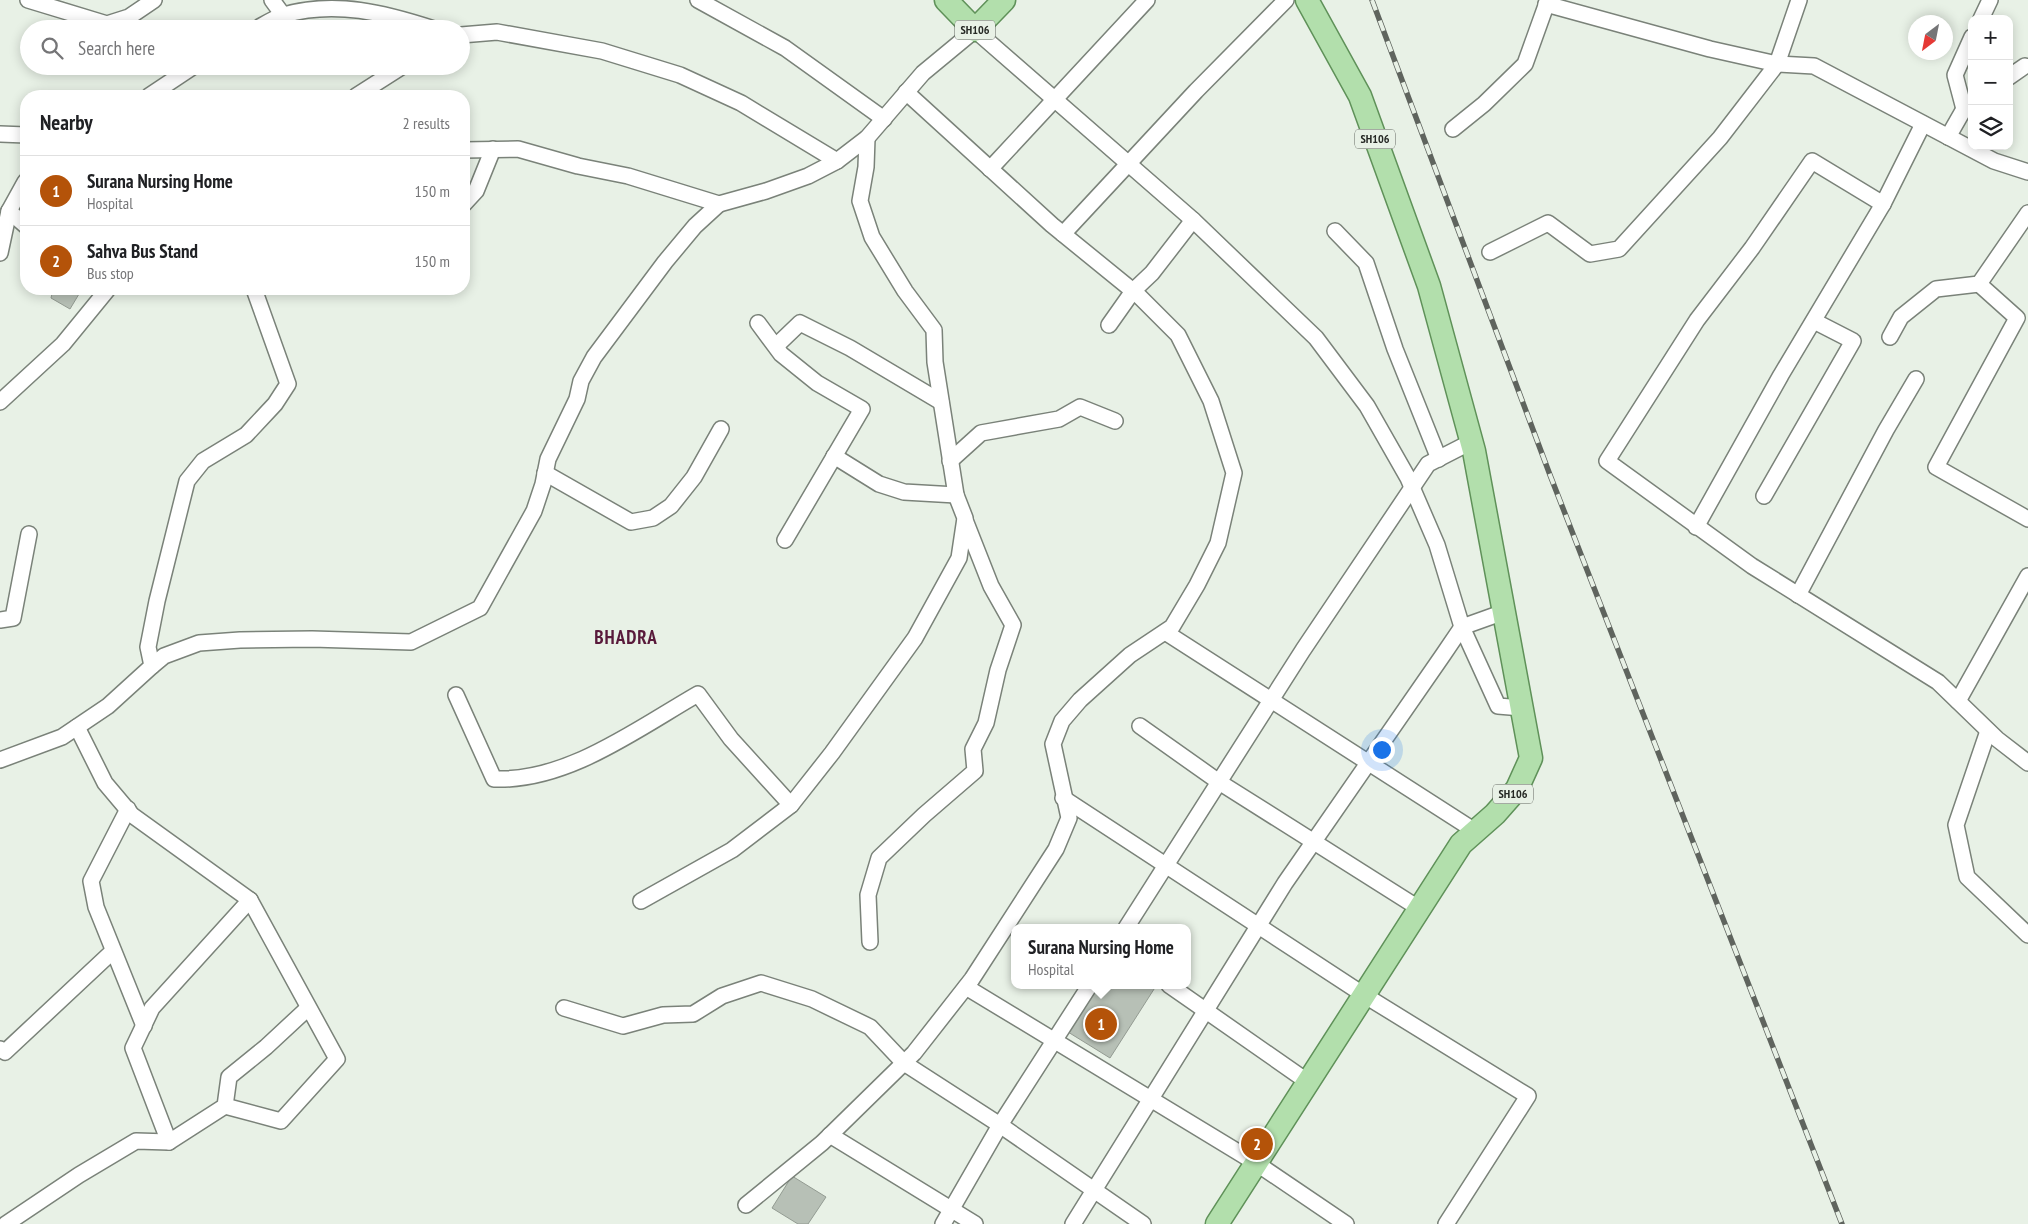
<!DOCTYPE html>
<html lang="en">
<head>
<meta charset="utf-8">
<style>
  :root { --surface:#fff; --page:#f2f2f2; --text:#202124; --muted:#757577; --line:#e0e0e0; --accent:#b45309 }
  body { margin:0; font-family:"PT Sans Narrow",sans-serif; background:var(--page); color:var(--text) }
  .controls { position:absolute; right:15px; top:15px; display:grid; overflow:hidden; border-radius:10px; box-shadow:0 2px 12px #0003 }
  .controls button { width:45px; height:45px; display:grid; place-items:center; padding:0; border:0; border-bottom:1px solid var(--line); background:var(--surface); color:var(--text); font:25px sans-serif }
  .compass { position:absolute; left:1908px; top:15px; width:45px; height:45px; border-radius:50%; background:var(--surface); box-shadow:0 2px 12px #0003; rotate:212deg }
  .you { position:absolute; left:1381px; top:749px; width:18px; height:18px; margin:-12px; border:4px solid #fff; border-radius:50%; background:#1a73e8; box-shadow:0 0 0 8px #1a73e833 }
  .badge { display:grid; place-items:center; width:32px; height:32px; border-radius:50%; background:var(--accent); color:#fff; font-size:16px; font-weight:700 }
  .pin { position:absolute; translate:-50% -50%; border:2px solid #fff; box-shadow:0 1px 5px #0006 }
  .popup { position:absolute; left:1011px; top:924px; width:180px; height:65px; box-sizing:border-box; display:grid; place-content:center; border-radius:10px; background:var(--surface); filter:drop-shadow(0 1px 4px #0005); font-size:16px; white-space:nowrap; color:var(--muted) }
  .popup b { font-size:19px; color:var(--text) }
  .popup::after { content:''; position:absolute; left:50%; top:100%; margin-left:-10px; border:10px solid transparent; border-top-color:var(--surface) }
  .list { margin:0; padding:0; list-style:none }
  h2 { display:flex; justify-content:space-between; align-items:center; height:65px; margin:0; padding:0 20px; font-size:21px }
  h2 small { font-size:16px; font-weight:400; color:var(--muted) }
  .list li { display:grid; grid-template-columns:32px 1fr auto; gap:15px; align-items:center; box-sizing:border-box; height:70px; padding:0 20px; border-top:1px solid var(--line) }
  .list b { display:block; font-size:19px; white-space:nowrap }
  .list p { margin:0; font-size:16px; white-space:nowrap; color:var(--muted) }
  .list em { font-size:16px; font-style:normal; color:var(--muted) }
  .icon { flex:none; width:28px; height:28px; fill:none; stroke:currentColor; stroke-width:2; stroke-linecap:round; stroke-linejoin:round }
  .map { position:relative; flex:none; width:2028px; height:1224px; overflow:hidden }
  .search { position:absolute; background:var(--surface); box-shadow:0 2px 12px #0003; left:20px; top:20px; width:450px; height:55px; display:flex; align-items:center; gap:12px; box-sizing:border-box; padding:0 18px; border-radius:28px; color:var(--muted); font-size:19px }
  .panel { position:absolute; background:var(--surface); box-shadow:0 2px 12px #0003; left:20px; top:90px; width:450px; height:205px; border-radius:20px }
  .map>svg:first-child { display:block }
</style>
</head>
<body>
<div class="map">
<svg width="2028" height="1224" viewBox="0 0 2028 1224">
  <rect width="100%" height="100%" fill="#e8f1e6"/>
  <g fill="#b7c0b6" stroke="#939b92">
    <polygon points="53,289 82,289 70,309 51,298"/>
    <polygon points="1097,985 1156,986 1110,1058 1068,1032"/>
    <polygon points="792,1176 826,1197 808,1224 798,1224 772,1208"/>
  </g>
  <g fill="none" stroke-linecap="round" stroke-linejoin="round">
    <g stroke="#7a8279" stroke-width="18">
      <g id="street">
        <polyline points="28,0 107,24 129,17 154,0"/>
        <polyline points="272,0 283,15"/>
        <polyline points="698,0 785,48 884,119"/>
        <polyline points="1546,4 1710,49 1777,64 1814,66 1994,161 2028,172"/>
        <polyline points="1981,19 1990,0"/>
        <path d="M256,29c9,-5 18,-11 28,-14 51,-15 101,-2 150,14"/>
        <polyline points="461,35 497,32 602,51 680,75 741,103 837,161"/>
        <polyline points="2009,77 2025,66"/>
        <polyline points="149,96 194,66"/>
        <polyline points="356,96 403,66"/>
        <polyline points="1964,109 1955,75 1972,37"/>
        <polyline points="1453,129 1484,104 1525,64 1548,0"/>
        <polyline points="0,134 26,135"/>
        <polyline points="1948,137 1964,109 1971,104"/>
        <polyline points="464,150 518,149 578,166 628,176 719,204 766,191 808,176 837,161 867,138 923,73 975,30 1193,220 1316,338 1367,406 1408,478 1437,545 1462,627 1498,706 1522,708"/>
        <polyline points="990,169 1147,0"/>
        <polyline points="464,204 476,191 493,149"/>
        <polyline points="1883,204 1812,161 1752,248 1697,320 1607,461 1752,566 1938,682 1997,739 2028,763"/>
        <polyline points="9,211 26,226"/>
        <polyline points="1335,231 1366,263 1395,349 1439,459"/>
        <polyline points="1063,234 1196,91 1286,0"/>
        <polyline points="1490,252 1548,223 1590,254 1619,249 1720,138 1777,64 1799,0"/>
        <polyline points="0,253 9,211 25,182"/>
        <polyline points="1979,284 2017,318 1936,467 2028,519"/>
        <polyline points="758,323 781,354 817,383 862,409 785,540"/>
        <polyline points="1109,325 1133,291 1152,273 1193,220"/>
        <polyline points="1890,337 1901,317 1936,289 1979,284 2028,213"/>
        <polyline points="776,346 800,323 850,348 941,402"/>
        <polyline points="0,402 63,344 108,289"/>
        <polyline points="834,456 879,484 904,492 956,495"/>
        <polyline points="950,461 981,433 1059,419 1080,407 1115,421"/>
        <polyline points="545,473 631,522 653,518 671,506 694,477 721,429"/>
        <polyline points="1764,496 1853,341 1814,321"/>
        <polyline points="1696,527 1781,375 1883,204 1923,124"/>
        <polyline points="1798,595 1886,430 1916,379"/>
        <polyline points="0,620 13,618 29,534"/>
        <polyline points="1165,632 1475,831"/>
        <polyline points="152,666 164,656 199,643 240,640 312,639 411,642 480,608 534,511 543,484 548,459 577,399 581,381 594,357 665,262 695,226 719,204"/>
        <path d="M456,695l38,84c73,3 143,-50 204,-85l33,45 60,66"/>
        <polyline points="1958,701 2028,576"/>
        <polyline points="1140,726 1219,782 1420,909"/>
        <polyline points="77,727 105,783 132,815 250,900 337,1059 281,1121 225,1106"/>
        <polyline points="1988,731 1956,825 1967,877 2028,935"/>
        <polyline points="0,760 62,737 108,706 152,666 148,647 157,601 187,481 203,461 246,435 275,404 288,384 254,289"/>
        <polyline points="1063,798 1364,995 1528,1096 1446,1224"/>
        <polyline points="128,809 91,881 96,907 144,1026"/>
        <polyline points="641,901 732,850 791,805 832,753 915,638 959,558 965,518 956,495 935,362 934,330 905,291 872,237 860,201 866,167 867,138"/>
        <polyline points="1126,928 1303,650 1428,464 1471,442"/>
        <polyline points="870,942 868,895 879,858 924,815 975,771 973,749 986,723 998,670 1013,625 991,586 965,520"/>
        <polyline points="1169,985 1308,1082"/>
        <polyline points="966,987 1256,1163 1346,1224"/>
        <polyline points="564,1008 623,1026 663,1015 693,1014 722,996 761,983 812,999 870,1027 904,1063 1000,1125 1143,1224"/>
        <polyline points="0,1049 5,1052 113,951"/>
        <polyline points="830,1135 975,1224"/>
        <polyline points="169,1142 133,1048 152,1008 250,900"/>
        <polyline points="746,1205 822,1143 914,1053 972,979 1056,849 1069,818 1053,744 1062,721 1080,700 1130,655 1172,627 1197,585 1218,543 1234,473 1211,401 1178,335 1138,295 1052,225 906,92"/>
        <polyline points="6,1224 79,1175 136,1141 169,1142 225,1106 229,1077 266,1047 308,1008"/>
        <polyline points="943,1224 1000,1125 1090,985"/>
        <polyline points="1073,1224 1285,883 1443,655 1462,627 1504,612"/>
      </g>
    </g>
    <g stroke="#5f9159" stroke-width="25">
      <g id="primary">
        <polyline points="946,0 975,30 1004,0"/>
        <polyline points="1217,1224 1461,844 1495,814 1517,789 1531,758 1474,451 1429,286 1360,96 1307,0"/>
      </g>
    </g>
    <use href="#street" stroke="#fff" stroke-width="15"/>
    <use href="#primary" stroke="#b2dfac" stroke-width="22"/>
    <g stroke="#5f645e" stroke-width="5.5">
      <polyline id="rail" points="1372,0 1550,475 1842,1224"/>
    </g>
    <use href="#rail" stroke="#e8f1e6" stroke-width="4" stroke-dasharray="11" stroke-linecap="butt"/>
  </g>
  <g text-anchor="middle" stroke-width="4" stroke-linejoin="round" paint-order="stroke">
    <g fill="#e8f1e6" stroke="#60655f" stroke-width="1">
      <rect x="955" y="20.5" width="40" height="19" rx="4"/>
      <rect x="1355" y="129.5" width="40" height="19" rx="4"/>
      <rect x="1493" y="784.5" width="40" height="19" rx="4"/>
    </g>
    <g font-size="12" font-weight="bold" fill="#262925">
      <text x="975" y="34">SH106</text>
      <text x="1375" y="143">SH106</text>
      <text x="1513" y="798">SH106</text>
    </g>
    <g font-size="19" font-weight="bold" letter-spacing="1" fill="#591a3b" stroke="#e8f1e6">
      <text x="626" y="644">BHADRA</text>
    </g>
  </g>
</svg>
<div class="controls">
<button>+</button>
<button>−</button>
<button><svg class="icon" aria-label="layers" viewBox="0 0 24 24"><path d="M12 4l9 5-9 5-9-5zM3 14l9 5 9-5"/></svg></button>
</div>
<svg class="compass" viewBox="-18 -18 36 36"><path d="M0-13l5 13h-10z" fill="#e53935"/><path d="M0 13l5-13h-10z" fill="#757577"/></svg>
<div class="you"></div>
<div class="pin badge" style="left:1101px;top:1024px">1</div>
<div class="popup"><b>Surana Nursing Home</b>Hospital</div>
<div class="pin badge" style="left:1257px;top:1144px">2</div>
<div class="search"><svg class="icon" aria-label="search" viewBox="0 0 24 24"><circle cx="10" cy="10" r="6"/><path d="M15 15l6 6"/></svg>Search here</div>
<section class="panel">
<h2>Nearby<small>2 results</small></h2>
<ul class="list">
<li><span class="badge">1</span><div><b>Surana Nursing Home</b><p>Hospital</p></div><em>150 m</em></li>
<li><span class="badge">2</span><div><b>Sahva Bus Stand</b><p>Bus stop</p></div><em>150 m</em></li>
</ul>
</section>
</div>
</body>
</html>
